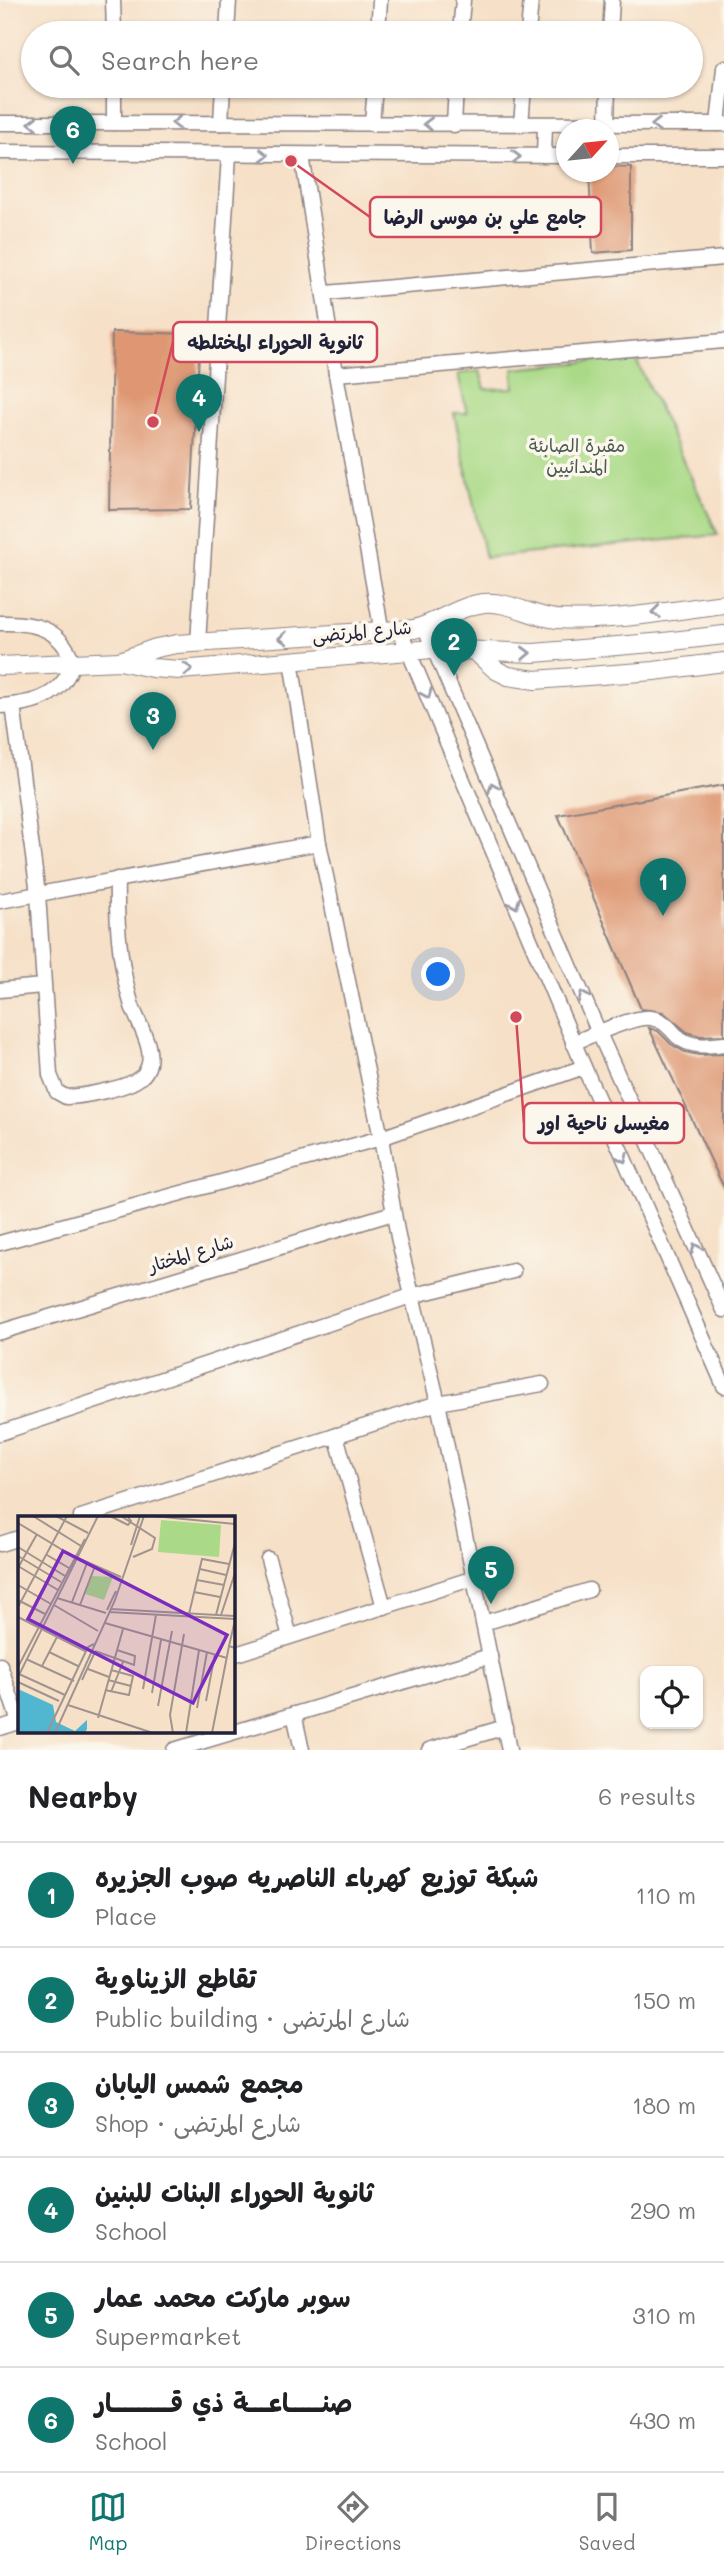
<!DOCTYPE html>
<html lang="en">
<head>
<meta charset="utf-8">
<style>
  :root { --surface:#fff; --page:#f6f6f6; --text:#202124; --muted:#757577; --line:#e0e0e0; --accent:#0f766e }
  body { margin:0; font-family:Mali,"Playpen Sans Arabic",sans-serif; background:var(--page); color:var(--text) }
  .controls { position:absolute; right:21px; bottom:21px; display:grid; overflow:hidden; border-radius:14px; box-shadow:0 2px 5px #0004 }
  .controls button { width:63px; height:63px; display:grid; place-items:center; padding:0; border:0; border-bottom:2px solid var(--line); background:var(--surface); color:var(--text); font:35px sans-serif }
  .compass { position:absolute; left:556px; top:119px; width:63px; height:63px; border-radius:50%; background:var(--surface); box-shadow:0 2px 5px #0004; rotate:63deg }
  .you { position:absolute; left:439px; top:975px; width:24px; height:24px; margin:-18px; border:5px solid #fff; border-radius:50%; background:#1a73e8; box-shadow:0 0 0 10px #1a73e833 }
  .badge { display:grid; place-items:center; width:46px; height:46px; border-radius:50%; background:var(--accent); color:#fff; font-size:23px; font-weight:700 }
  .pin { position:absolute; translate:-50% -58px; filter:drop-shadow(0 2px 4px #0008) }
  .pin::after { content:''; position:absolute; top:37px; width:24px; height:21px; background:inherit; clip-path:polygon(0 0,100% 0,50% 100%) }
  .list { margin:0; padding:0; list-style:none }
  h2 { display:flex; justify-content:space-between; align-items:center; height:91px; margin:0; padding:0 28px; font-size:30px }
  h2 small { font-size:23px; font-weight:400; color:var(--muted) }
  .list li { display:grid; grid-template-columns:46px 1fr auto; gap:21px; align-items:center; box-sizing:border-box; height:105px; padding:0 28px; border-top:2px solid var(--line) }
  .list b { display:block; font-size:26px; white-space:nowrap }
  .list p { margin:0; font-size:23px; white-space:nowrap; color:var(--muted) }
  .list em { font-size:23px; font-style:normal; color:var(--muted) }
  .icon { flex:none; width:38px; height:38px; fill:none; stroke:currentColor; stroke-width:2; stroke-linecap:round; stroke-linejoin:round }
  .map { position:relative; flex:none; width:724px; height:1750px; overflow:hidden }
  .search { position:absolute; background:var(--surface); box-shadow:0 2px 5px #0004; left:21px; right:21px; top:21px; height:77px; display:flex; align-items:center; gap:18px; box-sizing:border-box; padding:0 24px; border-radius:38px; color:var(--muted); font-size:26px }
  .sheet { height:721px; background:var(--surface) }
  nav { display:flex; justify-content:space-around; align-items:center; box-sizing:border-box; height:98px; border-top:2px solid var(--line); background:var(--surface); font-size:19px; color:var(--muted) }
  nav a { display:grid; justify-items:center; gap:4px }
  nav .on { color:var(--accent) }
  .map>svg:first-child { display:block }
</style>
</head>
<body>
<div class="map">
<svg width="724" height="1750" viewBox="0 0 724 1750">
  <rect width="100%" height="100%" fill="#fbf7ec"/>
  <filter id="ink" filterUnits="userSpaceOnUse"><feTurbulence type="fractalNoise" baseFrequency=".0143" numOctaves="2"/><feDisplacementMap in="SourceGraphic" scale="14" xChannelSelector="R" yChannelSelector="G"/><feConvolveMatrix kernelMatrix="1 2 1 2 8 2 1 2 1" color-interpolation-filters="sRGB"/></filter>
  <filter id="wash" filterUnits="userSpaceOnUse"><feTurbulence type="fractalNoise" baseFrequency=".00686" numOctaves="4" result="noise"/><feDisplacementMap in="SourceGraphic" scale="28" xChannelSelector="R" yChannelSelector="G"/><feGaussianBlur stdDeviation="1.57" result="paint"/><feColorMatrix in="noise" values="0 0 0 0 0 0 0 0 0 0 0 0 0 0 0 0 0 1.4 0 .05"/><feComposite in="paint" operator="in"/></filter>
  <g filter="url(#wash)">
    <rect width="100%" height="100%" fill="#f6e0c7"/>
    <polygon fill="#aada87" stroke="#667e61" stroke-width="2" points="635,357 718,535 485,558 454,413 467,413 458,374 480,371 485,389 514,388 513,369"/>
    <g id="blocks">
      <g fill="#de9772">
        <polygon points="608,166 631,167 631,250 593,253 589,172 608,172"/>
        <polygon points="112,332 200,334 191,509 109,510"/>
        <polygon points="724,785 724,1035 700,1036 687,1032 663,1012 641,1009 558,815"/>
        <polygon points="649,1028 658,1031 671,1044 685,1052 699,1055 724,1054 724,1188"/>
      </g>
    </g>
  </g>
  <g filter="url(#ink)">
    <use href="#blocks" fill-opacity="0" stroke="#8c8181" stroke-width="2"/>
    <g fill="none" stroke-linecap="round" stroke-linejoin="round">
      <g stroke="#8c8181" stroke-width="17">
        <g id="minor">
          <polyline points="113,0 114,33"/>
          <polyline points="227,33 229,0"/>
          <polyline points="378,33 380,0"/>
          <polyline points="460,33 463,0"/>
          <polyline points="528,33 531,0"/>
          <polyline points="610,33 612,0"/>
          <polyline points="114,86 114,123"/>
          <polyline points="0,123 724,124"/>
          <polyline points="221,123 223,86"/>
          <polyline points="372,124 375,86"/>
          <polyline points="718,124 724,68"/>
          <polyline points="454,125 456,86"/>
          <polyline points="521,125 524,86"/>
          <polyline points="607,125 608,86"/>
          <polyline points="0,152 566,156"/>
          <polyline points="302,155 336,374 382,633"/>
          <polyline points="544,156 545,126"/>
          <polyline points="608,156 724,156"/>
          <polyline points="326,293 724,258"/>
          <polyline points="336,374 724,341"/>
          <path d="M0,623c33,-1 60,4 73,39 -10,35 -40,42 -73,44"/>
          <polyline points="424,626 599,1033 724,1310"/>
          <polyline points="400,631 584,1067 724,1386"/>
          <polyline points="198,643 229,155"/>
          <polyline points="291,660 319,843 381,1138 398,1237 438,1403 509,1750"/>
          <path d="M13,705l25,189 12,181 7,17 9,5c14,0 61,-9 72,-18 4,-2 8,-7 10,-12 7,-18 -10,-44 -16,-61 -13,-42 -16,-84 -15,-127"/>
          <polyline points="0,901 319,843"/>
          <polyline points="0,990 42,986"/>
          <path d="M573,1043c17,-7 63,-28 78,-25 13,2 18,10 26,18 13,12 31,10 47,8"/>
          <polyline points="0,1243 381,1138 584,1067"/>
          <polyline points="0,1332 393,1213"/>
          <polyline points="0,1433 411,1296 513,1271"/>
          <polyline points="336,1435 384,1607"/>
          <polyline points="81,1517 438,1403 542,1384"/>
          <polyline points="0,1544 19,1538"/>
          <polyline points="268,1559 290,1636"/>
          <polyline points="484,1623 589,1590"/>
          <polyline points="233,1655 474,1578"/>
          <polyline points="0,1665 19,1722"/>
          <polyline points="294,1714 302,1750"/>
          <polyline points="0,1728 19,1722"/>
          <polyline points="174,1750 490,1656"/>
          <polyline points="429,1750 505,1727"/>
        </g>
      </g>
      <g stroke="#8c8181" stroke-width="20">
        <g id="major">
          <polyline points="475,651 496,670 508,676 535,680 654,671 724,662"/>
          <path d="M120,661l36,-13 21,-4 237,-15c24,-6 44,-23 70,-26 26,-2 48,14 73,16 56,3 112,-8 167,-15"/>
          <polyline points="0,666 120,661 152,668 180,670 433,649 534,653 664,642 724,635"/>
        </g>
      </g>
      <use href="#minor" stroke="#fff" stroke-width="14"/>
      <use href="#major" stroke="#fff" stroke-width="18"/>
    </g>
    <defs><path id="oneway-chevron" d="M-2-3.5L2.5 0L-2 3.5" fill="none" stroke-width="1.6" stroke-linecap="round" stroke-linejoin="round" transform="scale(1.75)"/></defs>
    <g stroke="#9c9ca7">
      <use href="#oneway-chevron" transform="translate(33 123) rotate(-180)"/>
      <use href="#oneway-chevron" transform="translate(176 123) rotate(-180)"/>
      <use href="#oneway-chevron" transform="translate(428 124) rotate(-179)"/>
      <use href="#oneway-chevron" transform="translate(656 125) rotate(180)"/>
      <use href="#oneway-chevron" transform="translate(264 155)"/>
      <use href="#oneway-chevron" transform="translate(516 157) rotate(-1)"/>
      <use href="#oneway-chevron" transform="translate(656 612) rotate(173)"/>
      <use href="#oneway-chevron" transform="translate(283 638) rotate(177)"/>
      <use href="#oneway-chevron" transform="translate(526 653) rotate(-2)"/>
      <use href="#oneway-chevron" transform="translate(188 669) rotate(-4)"/>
      <use href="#oneway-chevron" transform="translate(427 694) rotate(67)"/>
      <use href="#oneway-chevron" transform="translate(493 787) rotate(-113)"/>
      <use href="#oneway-chevron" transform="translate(515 904) rotate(67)"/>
      <use href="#oneway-chevron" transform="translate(583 996) rotate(-113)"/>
      <use href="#oneway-chevron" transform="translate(623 1158) rotate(66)"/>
      <use href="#oneway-chevron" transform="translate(696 1248) rotate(-114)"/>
    </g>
  </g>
  <g text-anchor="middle" stroke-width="7" stroke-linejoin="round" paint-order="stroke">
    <g font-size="18" fill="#4b5952" stroke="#fbf7ec">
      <text x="577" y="452">مقبرة الصابئة<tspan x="577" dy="21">المندائيين</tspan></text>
    </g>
    <g font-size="18" fill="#22223b" stroke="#fbf7ec">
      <text transform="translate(362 632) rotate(-5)" y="6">شارع المرتضى</text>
      <text transform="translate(191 1254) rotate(-17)" y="6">شارع المختار</text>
    </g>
  </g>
  <g transform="translate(18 1516)">
    <rect width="217" height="217" fill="#f6e0c7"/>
    <path d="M143,4l60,5 -2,32 -61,-5zM74,60l21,1 -9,23 -19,-6z" fill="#aada87"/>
    <path d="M0,173l35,16 3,17 19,9 12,-11v9l-2,4h-67z" fill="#51b6d0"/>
    <path fill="none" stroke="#a1948f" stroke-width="2" d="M15,0l48,30M38,0l32,17M92,0l18,9 3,-4 -4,-5M103,0l34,22 -3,11 -19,8M135,0l82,8M0,7l56,34M113,29l9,-29M0,31l47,29M29,39l22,13M0,40l43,26M60,42l43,19M0,50l40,24M1,50l18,-32M182,53l26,6M179,64l27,5M0,69l33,19M176,76l26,5M39,82l49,15M0,84l27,14M54,86l15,-39M36,89l44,26M62,89l15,-39M0,91l49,-91M93,93l124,7M89,94l9,-19M91,96l126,7M171,98l13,-55 27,5M198,99l19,-72M203,99l14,-42M0,101l67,34M217,104l-6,26 6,2M87,107l122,35M77,135l39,14 1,-9 -18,-6M31,136l29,14M8,143l48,22M24,150l15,-29M0,151l67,-128M70,153l21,8M1,158l46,21M0,161l80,-161M64,164l13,-28M90,164l23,6M0,166l41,19M125,173l13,-74M87,174l24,5 4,-19 -22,-6M93,176l12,-30M134,177l9,-53M188,185l9,-47M50,189l85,28M140,190l14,-75M179,192l10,-56M80,202l25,-89M29,217l41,-86 6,-3M37,217l60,-133 29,-84M155,217l-3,-18 14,-81M168,217l13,-83M194,217l17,-87"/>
    <path fill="#7b2cbf" fill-opacity="0.15" stroke="#7b2cbf" stroke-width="3.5" d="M45,35l164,84 -34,68 -165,-84z"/>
    <rect width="217" height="217" fill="none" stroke="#22223b" stroke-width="3.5"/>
  </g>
  <path fill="none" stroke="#d1495b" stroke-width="2.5" d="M291 161L370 217M153 422L173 342M516 1017L524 1123"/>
  <g fill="#d1495b" stroke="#fbf7ec" stroke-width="2.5">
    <circle cx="291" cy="161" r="7"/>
    <circle cx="153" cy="422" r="7"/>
    <circle cx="516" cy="1017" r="7"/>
  </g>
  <g fill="#fbf7ec" stroke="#d1495b" stroke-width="2.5">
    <rect x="370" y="197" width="231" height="40" rx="7"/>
    <rect x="173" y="322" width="204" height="40" rx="7"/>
    <rect x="524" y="1103" width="160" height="40" rx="7"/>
  </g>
  <g font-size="19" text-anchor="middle" font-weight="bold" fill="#22223b">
    <text x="485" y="224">جامع علي بن موسى الرضا</text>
    <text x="275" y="349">ثانوية الحوراء المختلطه</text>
    <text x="604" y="1130">مغيسل ناحية اور</text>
  </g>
</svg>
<div class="controls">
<button><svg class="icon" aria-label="locate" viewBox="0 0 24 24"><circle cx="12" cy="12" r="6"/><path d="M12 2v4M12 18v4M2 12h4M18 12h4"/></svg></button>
</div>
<svg class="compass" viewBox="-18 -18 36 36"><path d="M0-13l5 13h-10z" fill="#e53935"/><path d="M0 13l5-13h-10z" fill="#757577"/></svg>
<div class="you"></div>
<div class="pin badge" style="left:663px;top:916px">1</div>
<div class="pin badge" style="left:454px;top:676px">2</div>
<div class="pin badge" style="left:153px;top:750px">3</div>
<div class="pin badge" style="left:199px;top:432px">4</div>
<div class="pin badge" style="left:491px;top:1604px">5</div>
<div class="pin badge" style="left:73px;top:164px">6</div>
<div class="search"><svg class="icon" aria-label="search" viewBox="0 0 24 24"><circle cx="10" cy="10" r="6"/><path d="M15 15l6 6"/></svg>Search here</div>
</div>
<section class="sheet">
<h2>Nearby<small>6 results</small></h2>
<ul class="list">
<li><span class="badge">1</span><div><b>شبكة توزيع كهرباء الناصريه صوب الجزيره</b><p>Place</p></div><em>110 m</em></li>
<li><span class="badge">2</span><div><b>تقاطع الزيناوية</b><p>Public building · شارع المرتضى</p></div><em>150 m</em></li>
<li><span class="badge">3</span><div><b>مجمع شمس اليابان</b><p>Shop · شارع المرتضى</p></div><em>180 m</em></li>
<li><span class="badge">4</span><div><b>ثانوية الحوراء البنات للبنين</b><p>School</p></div><em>290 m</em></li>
<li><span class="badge">5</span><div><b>سوبر ماركت محمد عمار</b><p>Supermarket</p></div><em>310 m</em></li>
<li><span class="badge">6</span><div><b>صنـــــاعـــة ذي قـــــــــار</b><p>School</p></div><em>430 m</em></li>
</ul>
</section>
<nav>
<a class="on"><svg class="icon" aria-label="map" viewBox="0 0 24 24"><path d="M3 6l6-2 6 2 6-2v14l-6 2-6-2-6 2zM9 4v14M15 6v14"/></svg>Map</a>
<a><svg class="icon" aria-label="directions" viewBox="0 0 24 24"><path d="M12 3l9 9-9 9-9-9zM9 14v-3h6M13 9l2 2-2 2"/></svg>Directions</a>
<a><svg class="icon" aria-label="saved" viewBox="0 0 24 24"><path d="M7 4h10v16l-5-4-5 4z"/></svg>Saved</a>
</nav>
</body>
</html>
